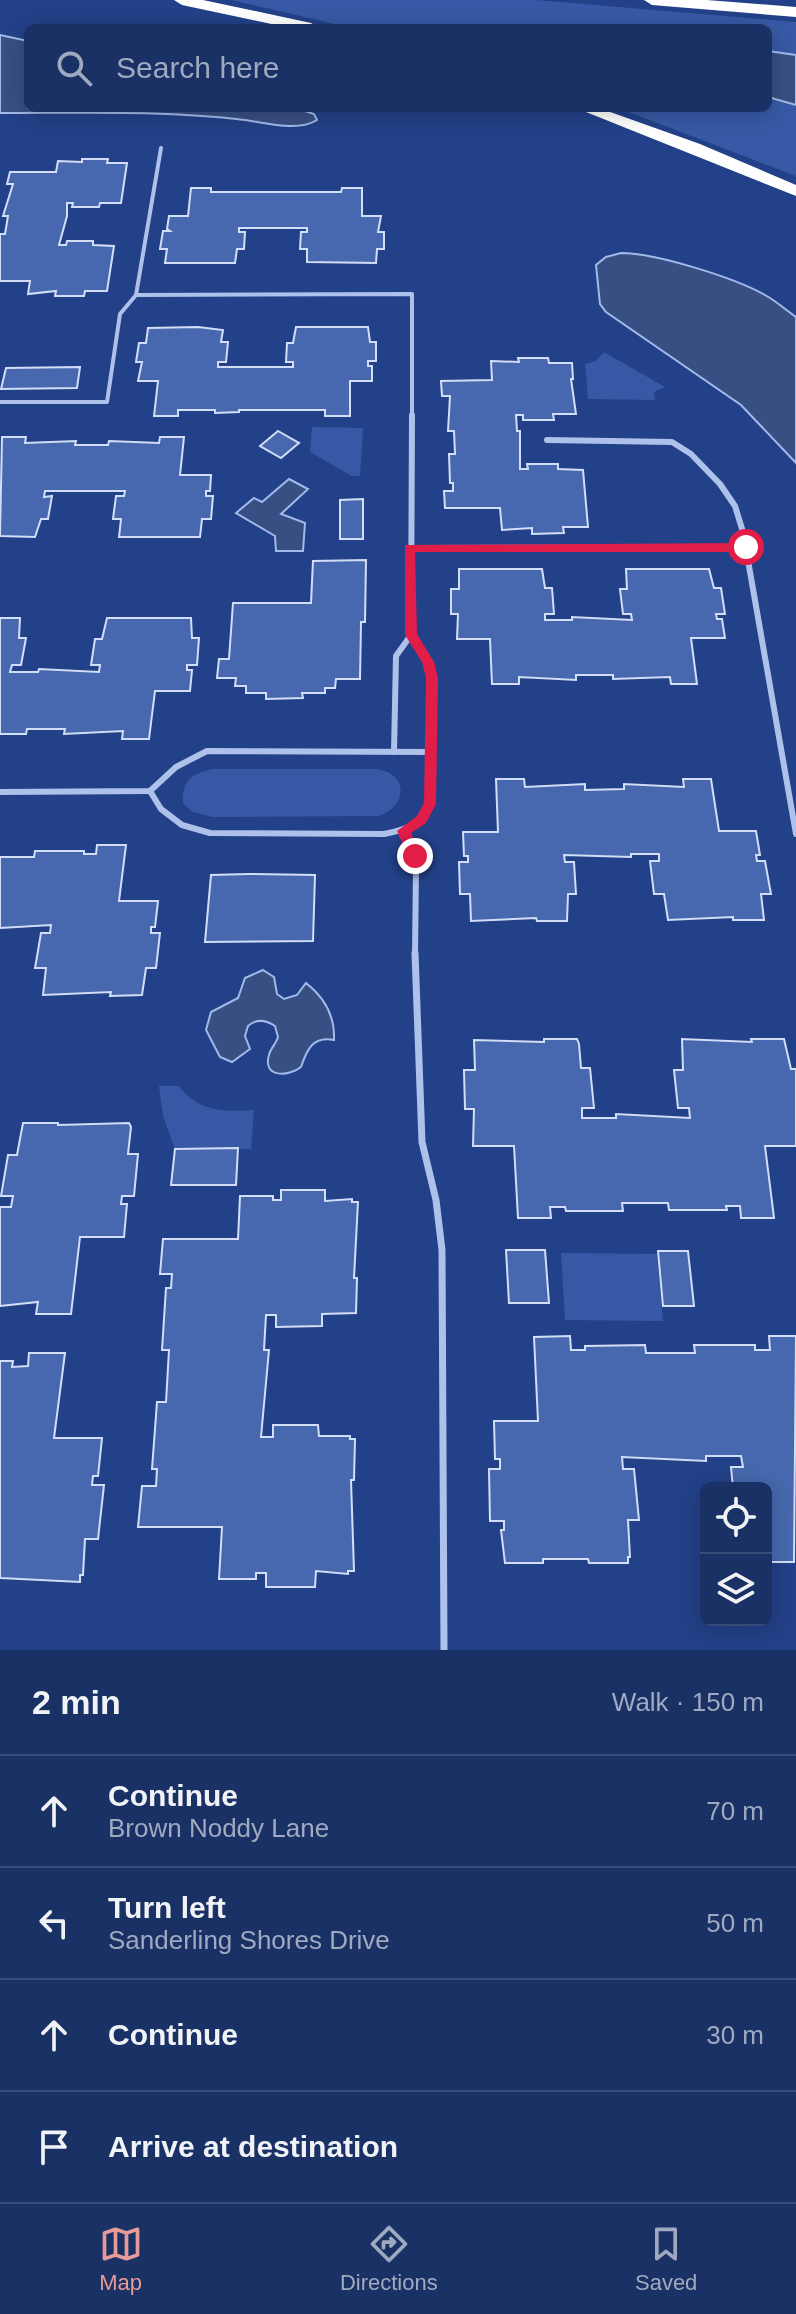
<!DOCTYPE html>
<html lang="en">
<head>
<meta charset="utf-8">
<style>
  :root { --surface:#1a3166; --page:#23396c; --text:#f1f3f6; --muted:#9fa9bf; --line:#384c7a; --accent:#e69b98 }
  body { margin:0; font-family:Helvetica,sans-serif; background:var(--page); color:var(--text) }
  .controls { position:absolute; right:24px; bottom:24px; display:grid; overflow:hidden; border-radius:12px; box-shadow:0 4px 20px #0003 }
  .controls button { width:72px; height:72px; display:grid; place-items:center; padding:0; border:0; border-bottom:2px solid var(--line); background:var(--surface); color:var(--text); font:40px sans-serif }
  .stop { position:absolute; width:24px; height:24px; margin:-18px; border:6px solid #e11d48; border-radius:50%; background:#fff }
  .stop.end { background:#e11d48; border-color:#fff; box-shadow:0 2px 8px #0008 }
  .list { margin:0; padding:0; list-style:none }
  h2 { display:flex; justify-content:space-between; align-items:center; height:104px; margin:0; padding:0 32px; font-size:34px }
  h2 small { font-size:26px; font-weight:400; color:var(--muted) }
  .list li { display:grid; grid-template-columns:52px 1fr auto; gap:24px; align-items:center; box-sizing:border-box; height:112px; padding:0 32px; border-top:2px solid var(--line) }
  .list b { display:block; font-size:30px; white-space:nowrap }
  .list p { margin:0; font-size:26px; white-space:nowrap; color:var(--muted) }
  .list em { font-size:26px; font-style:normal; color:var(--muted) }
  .icon { flex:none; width:44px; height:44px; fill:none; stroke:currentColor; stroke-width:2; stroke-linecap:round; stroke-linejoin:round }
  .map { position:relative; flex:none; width:796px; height:1650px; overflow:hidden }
  .search { position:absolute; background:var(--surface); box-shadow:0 4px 20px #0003; left:24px; right:24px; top:24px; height:88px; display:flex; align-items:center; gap:20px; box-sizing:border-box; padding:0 28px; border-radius:12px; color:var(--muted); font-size:30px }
  .sheet { height:552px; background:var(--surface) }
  nav { display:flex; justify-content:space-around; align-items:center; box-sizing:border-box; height:112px; border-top:2px solid var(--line); background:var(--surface); font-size:22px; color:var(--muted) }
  nav a { display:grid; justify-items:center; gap:4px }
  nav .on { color:var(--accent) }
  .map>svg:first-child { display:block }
</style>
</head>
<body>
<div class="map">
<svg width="796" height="1650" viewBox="0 0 796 1650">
  <rect width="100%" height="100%" fill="#234188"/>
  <g fill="#3759a5">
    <polygon points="231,0 536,0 796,22 796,55 768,51 768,28 352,28"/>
    <polygon points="768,97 796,105 796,176 618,108 768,108"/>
    <polygon points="604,352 665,387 654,392 655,400 588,399 585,364 596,361"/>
    <polygon points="312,427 363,428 360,476 352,476 310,452"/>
    <path d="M215,769h163c31,6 29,37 1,47l-167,1 -19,-5 -10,-9c-2,-23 11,-31 32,-34z"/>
    <path d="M159,1086h20c19,26 46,26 75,24l-3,39h-76l-12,-33z"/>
    <polygon points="561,1253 657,1254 663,1321 565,1320"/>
  </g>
  <g fill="#384f83" stroke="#a2baeb" stroke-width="2">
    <path d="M0,35l28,6v67h268l18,6 3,6c-19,12 -50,3 -72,0 -80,-10 -164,-7 -245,-7z"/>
    <polygon points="768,51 796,55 796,105 768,97"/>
    <path d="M621,253c35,0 114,25 144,42 11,6 21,15 31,22v146l-55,-58 -135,-93 -6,-8 -4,-39 10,-8z"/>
    <polygon points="289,479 308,489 281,514 305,523 303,551 276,551 275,536 236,513 254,498 262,502"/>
    <path d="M263,970l11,7 3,17 7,5 13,-4 9,-12c18,14 29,33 28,57 -21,-4 -27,9 -33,27 -12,10 -39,11 -32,-12 1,-6 7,-11 9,-18l-3,-11c-9,-6 -18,-8 -27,0l-3,10 5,13 -18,13 -12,-5 -14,-27 5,-18 27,-14 7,-20z"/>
  </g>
  <g fill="#4768ae" stroke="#d2def7" stroke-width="2">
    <polygon points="82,159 108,159 107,163 127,163 121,203 100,203 99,207 72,207 73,203 67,203 67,216 59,245 66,245 67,241 93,241 93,245 114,246 107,291 85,291 84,296 55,296 56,291 28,294 30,281 0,281 0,234 5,234 8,216 3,216 13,184 7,184 10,172 56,172 58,161 82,162"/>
    <polygon points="191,188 211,188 211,192 341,192 342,188 362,188 362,216 381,216 378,232 384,232 384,249 377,249 376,263 307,262 307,249 300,249 301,232 307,232 307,228 239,228 239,232 245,232 244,249 237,249 235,263 165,263 167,249 160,249 163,231 170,231 167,229 169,216 188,216"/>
    <polygon points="198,327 223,330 221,342 228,342 226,362 218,362 218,367 293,367 293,362 286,362 287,343 293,343 296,327 368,327 370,342 376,342 376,361 368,361 368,366 372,366 372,381 350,381 350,416 325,416 325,410 239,410 239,412 215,413 215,410 178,410 178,416 154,416 158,381 138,381 142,362 136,362 139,343 146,343 148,328"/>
    <polygon points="518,358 548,358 549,363 572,363 573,379 571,379 576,414 553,414 554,420 523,420 523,415 516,415 517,431 520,431 520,469 528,469 527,464 558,464 558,469 583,470 588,527 563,527 564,533 532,534 532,528 502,530 500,508 445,508 444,491 453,491 453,483 450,483 449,454 455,454 454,431 448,431 450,396 442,396 441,381 492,380 491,361 519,362"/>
    <polygon points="80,367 77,388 1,389 6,368"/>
    <polygon points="278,431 299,443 281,458 260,446"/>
    <polygon points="2,437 26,437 25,443 76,441 75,445 108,445 109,441 159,443 160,437 184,437 180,475 211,475 210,491 206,491 206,496 213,496 211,519 202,519 200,537 119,537 121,519 113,519 116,496 124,496 125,491 45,491 44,497 52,496 48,519 41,519 35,537 0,536"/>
    <polygon points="363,499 363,539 340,539 340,500"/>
    <polygon points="366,560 365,622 361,622 360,679 336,679 335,688 325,688 325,693 302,693 303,698 266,699 266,693 246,693 246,686 235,686 236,678 217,678 219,659 229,659 233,603 311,603 313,561"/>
    <polygon points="459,569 542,569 545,588 552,588 554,614 545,614 545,620 572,620 572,617 632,620 631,614 623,614 620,589 627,589 626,569 709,569 714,588 721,588 725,614 716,614 717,619 722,619 725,638 691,638 697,684 671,684 670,677 613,679 613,675 576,675 576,680 519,677 519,684 492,684 490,639 457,639 458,614 451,614 451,589 459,589"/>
    <polygon points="0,618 20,618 19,638 26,638 21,665 12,665 10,672 38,672 39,669 99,672 100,665 91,665 95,639 102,639 107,618 191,618 192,638 199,638 197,665 187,665 187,670 192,670 190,691 155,691 149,739 122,739 123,731 64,734 65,729 27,729 26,734 0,734"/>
    <polygon points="496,779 524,779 525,787 585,784 585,790 624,789 624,784 684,787 683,779 711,779 719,831 756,831 760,855 756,855 757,861 765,861 771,894 761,894 764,920 733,920 733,917 668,920 664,894 654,894 650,861 659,861 659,854 631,854 631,857 564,855 565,862 574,862 576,894 568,894 567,921 537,921 536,918 471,921 470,894 460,894 459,862 468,862 468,856 464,856 463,832 498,832"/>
    <polygon points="97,845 126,845 119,901 158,901 155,927 151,927 151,933 160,933 156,968 146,968 142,995 110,996 111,992 43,995 46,968 35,968 41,933 50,933 51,925 0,928 0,857 34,857 35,851 84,851 84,854 96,854"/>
    <polygon points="249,874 315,875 313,941 205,942 211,875"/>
    <polygon points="544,1039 577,1039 579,1044 581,1068 590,1068 594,1108 582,1108 582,1118 616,1118 616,1114 690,1118 689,1108 678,1108 674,1070 683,1070 682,1039 752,1042 751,1039 784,1039 791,1069 796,1069 796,1146 765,1146 774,1218 741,1218 740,1206 726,1206 727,1210 669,1210 668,1203 622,1203 623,1211 566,1211 565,1207 550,1207 551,1218 518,1218 514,1146 473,1146 474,1109 465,1109 464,1070 475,1070 474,1040 544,1042"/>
    <polygon points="23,1123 58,1123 58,1125 129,1123 131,1127 128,1154 138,1154 134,1196 122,1196 121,1204 127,1204 124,1237 80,1237 71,1314 36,1314 38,1302 0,1306 0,1207 11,1207 13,1196 1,1196 8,1155 17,1155"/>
    <polygon points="238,1148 236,1185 171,1185 175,1149"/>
    <polygon points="281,1190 325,1190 325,1201 352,1199 352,1202 358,1202 354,1278 357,1278 356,1313 322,1314 322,1326 276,1327 276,1315 266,1315 264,1350 269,1350 261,1437 273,1437 273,1425 318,1425 319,1436 350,1436 350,1439 355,1439 354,1480 351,1480 354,1571 348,1571 348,1574 316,1571 315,1587 266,1587 266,1573 256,1573 256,1579 219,1579 222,1527 138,1527 142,1486 156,1486 157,1469 152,1469 157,1402 166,1402 169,1350 162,1350 166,1288 171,1288 172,1274 160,1274 163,1239 238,1239 240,1196 273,1196 273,1200 281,1200"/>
    <polygon points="506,1250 545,1250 549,1303 509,1303"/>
    <polygon points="658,1251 688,1251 694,1306 663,1306"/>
    <polygon points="570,1336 571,1350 585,1350 585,1346 645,1345 646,1353 695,1353 694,1345 755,1345 755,1350 770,1350 769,1336 796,1336 794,1562 766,1562 766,1488 733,1488 731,1467 743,1467 741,1456 706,1456 706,1461 622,1457 623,1469 634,1469 639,1520 628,1520 630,1557 628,1557 628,1563 589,1563 588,1559 543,1559 543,1563 505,1563 501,1530 504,1530 504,1521 490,1521 489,1469 500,1469 500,1459 495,1459 494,1421 538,1421 534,1337"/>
    <polygon points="29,1353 65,1353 54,1438 102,1438 98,1476 93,1476 92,1485 104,1485 98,1539 85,1539 83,1575 80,1575 80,1582 0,1578 0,1361 13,1361 12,1367 28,1366"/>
  </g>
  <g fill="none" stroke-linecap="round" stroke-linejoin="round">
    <g stroke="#aec1ea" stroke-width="4">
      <polyline points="136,295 412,294 412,417"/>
      <polyline points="0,402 107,402 120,314 136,295 161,148"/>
    </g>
    <g stroke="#aec1ea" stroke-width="6">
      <polyline points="547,440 672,442 691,454 720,484 735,506 743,532 796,834"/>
      <polyline points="409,548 746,547"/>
      <polyline points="394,752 396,656 411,635"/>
      <path d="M150,791l11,18 21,16 28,8 174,1c21,-4 37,-9 46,-30l2,-126 -4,-16 -17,-27 1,-220"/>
      <polyline points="0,792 150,791 176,767 207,751 431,752"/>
      <polyline points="404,831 416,866 415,955"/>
    </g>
    <polyline stroke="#aec1ea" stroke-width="7" points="415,953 422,1142 436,1200 442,1250 444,1650"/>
    <g fill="#fff" fill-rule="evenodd">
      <polygon points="174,0 203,0 311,23 319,28 290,28 182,5"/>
      <polygon points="644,0 707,0 796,7 796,17 652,5"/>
      <polygon points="576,108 599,108 700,144 796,185 796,196"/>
    </g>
  </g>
  <polygon fill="#e11d48" points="746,543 752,547 746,552 415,552 417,634 434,662 438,678 436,804 426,823 411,833 421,856 415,862 410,860 397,831 417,816 424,803 426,678 422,662 405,635 405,545"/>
</svg>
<div class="controls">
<button><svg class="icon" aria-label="locate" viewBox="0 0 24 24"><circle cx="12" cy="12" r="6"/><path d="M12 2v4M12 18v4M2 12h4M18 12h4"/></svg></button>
<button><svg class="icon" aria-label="layers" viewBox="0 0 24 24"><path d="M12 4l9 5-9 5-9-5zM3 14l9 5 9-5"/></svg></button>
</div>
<div class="stop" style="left:746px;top:547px"></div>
<div class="stop end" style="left:415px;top:856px"></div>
<div class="search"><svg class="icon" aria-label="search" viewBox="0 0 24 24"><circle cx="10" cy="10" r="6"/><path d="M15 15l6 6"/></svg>Search here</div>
</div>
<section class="sheet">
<h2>2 min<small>Walk · 150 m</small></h2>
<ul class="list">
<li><svg class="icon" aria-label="ahead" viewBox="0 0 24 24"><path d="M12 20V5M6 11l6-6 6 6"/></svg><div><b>Continue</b><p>Brown Noddy Lane</p></div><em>70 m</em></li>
<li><svg class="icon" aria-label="left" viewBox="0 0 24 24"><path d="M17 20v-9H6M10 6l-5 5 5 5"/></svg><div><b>Turn left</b><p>Sanderling Shores Drive</p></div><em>50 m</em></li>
<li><svg class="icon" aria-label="ahead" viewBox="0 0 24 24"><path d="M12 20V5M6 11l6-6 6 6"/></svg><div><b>Continue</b></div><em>30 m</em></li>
<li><svg class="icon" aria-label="arrive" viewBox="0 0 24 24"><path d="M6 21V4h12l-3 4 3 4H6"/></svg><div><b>Arrive at destination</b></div></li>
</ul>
</section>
<nav>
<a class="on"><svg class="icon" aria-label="map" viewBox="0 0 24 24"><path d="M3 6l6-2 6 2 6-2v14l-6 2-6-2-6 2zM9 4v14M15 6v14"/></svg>Map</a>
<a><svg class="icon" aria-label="directions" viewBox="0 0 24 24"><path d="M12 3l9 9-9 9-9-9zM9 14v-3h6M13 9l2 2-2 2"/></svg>Directions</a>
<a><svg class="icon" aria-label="saved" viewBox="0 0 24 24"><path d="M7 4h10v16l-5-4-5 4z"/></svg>Saved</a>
</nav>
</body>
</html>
